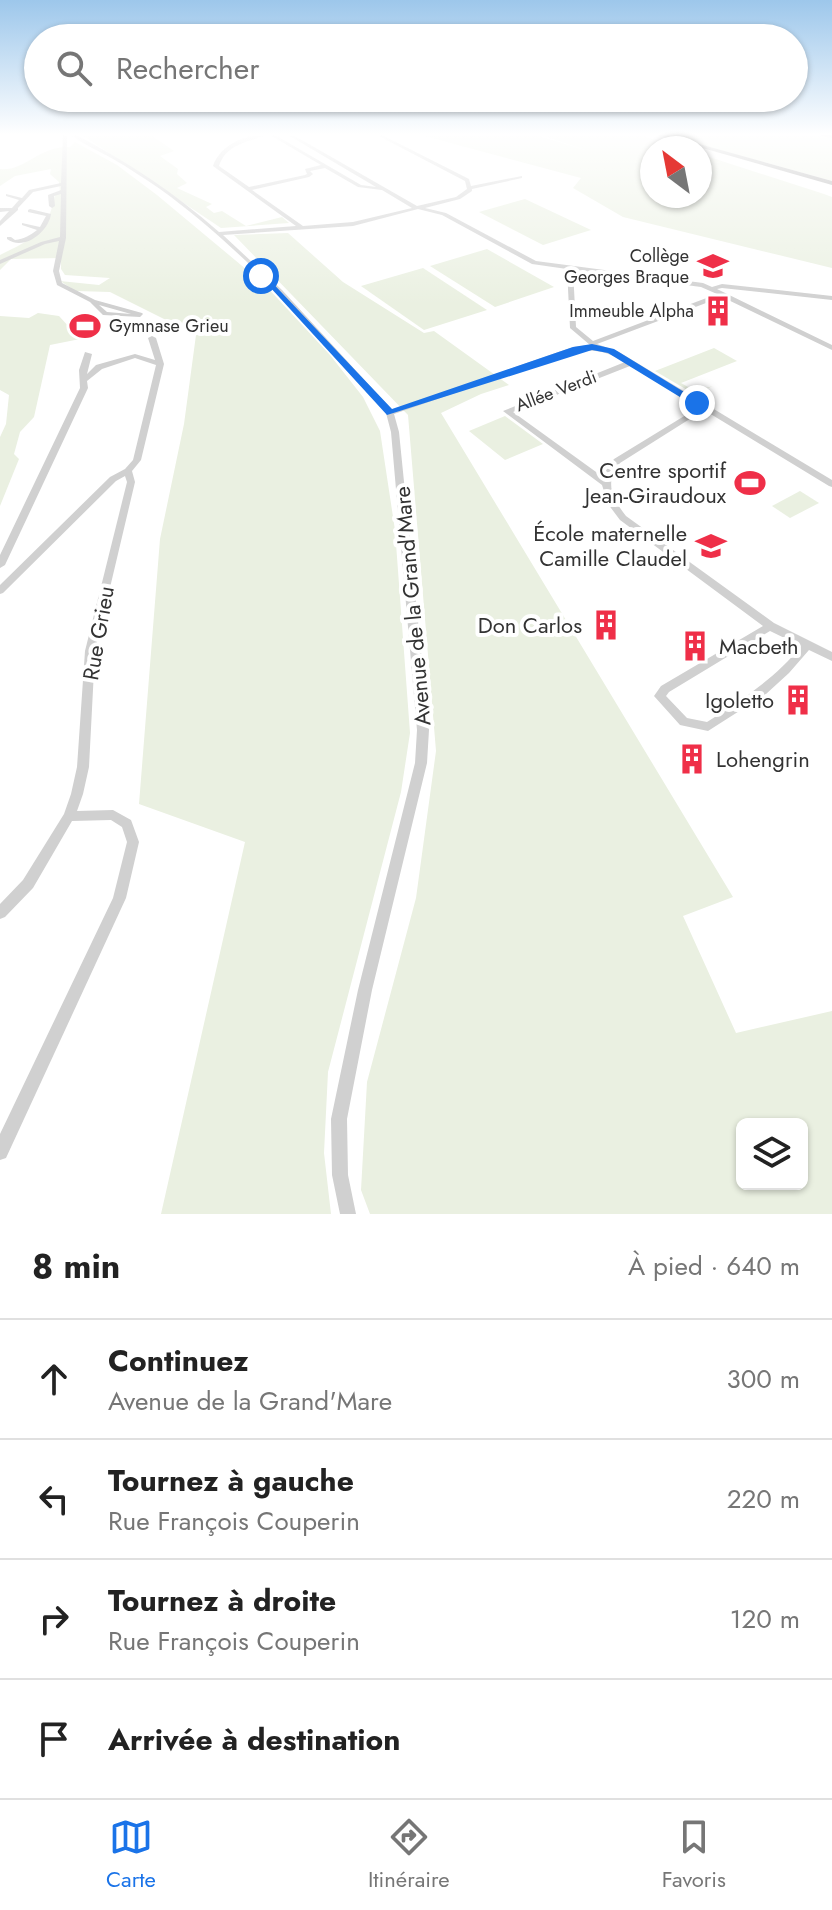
<!DOCTYPE html>
<html lang="fr">
<head>
<meta charset="utf-8">
<style>
  :root { --surface:#fff; --page:#f2f2f2; --text:#222; --muted:#767676; --line:#e0e0e0; --accent:#1a73e8 }
  body { margin:0; font-family:Jost,sans-serif; background:var(--page); color:var(--text) }
  .controls { position:absolute; right:24px; bottom:24px; display:grid; overflow:hidden; border-radius:12px; box-shadow:0 2px 6px #0004 }
  .controls button { width:72px; height:72px; display:grid; place-items:center; padding:0; border:0; border-bottom:2px solid var(--line); background:var(--surface); color:var(--text); font:40px sans-serif }
  .compass { position:absolute; left:640px; top:136px; width:72px; height:72px; border-radius:50%; background:var(--surface); box-shadow:0 2px 6px #0004; rotate:328deg }
  .stop { position:absolute; width:24px; height:24px; margin:-18px; border:6px solid #1a73e8; border-radius:50%; background:#fff }
  .stop.end { background:#1a73e8; border-color:#fff; box-shadow:0 2px 8px #0008 }
  .list { margin:0; padding:0; list-style:none }
  h2 { display:flex; justify-content:space-between; align-items:center; height:104px; margin:0; padding:0 32px; font-size:34px }
  h2 small { font-size:26px; font-weight:400; color:var(--muted) }
  .list li { display:grid; grid-template-columns:52px 1fr auto; gap:24px; align-items:center; box-sizing:border-box; height:120px; padding:0 32px; border-top:2px solid var(--line) }
  .list b { display:block; font-size:30px; white-space:nowrap }
  .list p { margin:0; font-size:26px; white-space:nowrap; color:var(--muted) }
  .list em { font-size:26px; font-style:normal; color:var(--muted) }
  .icon { flex:none; width:44px; height:44px; fill:none; stroke:currentColor; stroke-width:2; stroke-linecap:round; stroke-linejoin:round }
  .map { position:relative; flex:none; width:832px; height:1214px; overflow:hidden }
  .search { position:absolute; background:var(--surface); box-shadow:0 2px 6px #0004; left:24px; right:24px; top:24px; height:88px; display:flex; align-items:center; gap:20px; box-sizing:border-box; padding:0 28px; border-radius:44px; color:var(--muted); font-size:30px }
  .sheet { height:584px; background:var(--surface) }
  nav { display:flex; justify-content:space-around; align-items:center; box-sizing:border-box; height:112px; border-top:2px solid var(--line); background:var(--surface); font-size:22px; color:var(--muted) }
  nav a { display:grid; justify-items:center; gap:4px }
  nav .on { color:var(--accent) }
  .map>svg:first-child { display:block }
</style>
</head>
<body>
<div class="map">
<svg width="832" height="1214" viewBox="0 0 832 1214">
  <rect width="100%" height="100%" fill="#fff"/>
  <g fill="#eaf0e1" fill-rule="evenodd">
    <polygon points="82,135 151,135 174,151 160,156 178,169 177,174 187,183 177,188 212,204 206,207 214,213 222,211 246,226 282,217 289,223 221,228"/>
    <polygon points="421,135 536,135 588,151 541,135 640,135 681,148 652,148 652,196 700,196 700,154 824,194 832,197 832,268 623,217 573,188 581,178"/>
    <polygon points="666,135 832,135 832,181"/>
    <path d="M75,142l42,23 40,30 108,90 65,70 33,42 17,34 15,99 15,203 -9,59 -73,280 -4,81 7,61h-170l84,-372 -106,-38 21,-265 24,-115 12,-89 -86,-43 -34,-1 -16,-10 39,4 11,-7 -45,-3 -4,-6v-11l-50,1 -11,11v-15c33,-16 48,-23 55,-60l5,-3 -1,-10 -9,-8 1,-5 -36,7 -15,10v-17c24,3 40,-24 70,-22z"/>
    <polygon points="525,199 591,230 543,245 479,212"/>
    <path d="M288,233l55,49 81,51 10,-2 75,54 -28,9 -40,19 292,484 -50,19 53,117 96,-22v203h-462l-9,-24 6,-108 49,-184 20,-147 -28,-336 -174,-180zM742,1124h60v60h-60z"/>
    <polygon points="487,249 554,287 495,307 430,266"/>
    <polygon points="423,268 487,310 424,330 361,286"/>
    <polygon points="38,313 59,316 80,339 50,345 34,417 20,432 14,454 19,459 0,506 0,437 6,424 9,395 0,390 0,316 29,318"/>
    <polygon points="714,348 737,361 681,383 695,391 713,386 694,394 655,371"/>
    <polygon points="505,416 543,444 505,460 469,431"/>
    <polygon points="800,491 819,503 790,518 772,506"/>
  </g>
  <g fill="none" stroke-linecap="round" stroke-linejoin="round">
    <g fill="#d0d0d0" fill-rule="evenodd">
      <path d="M63,135h4l-1,103 -7,33 3,12 33,17 47,13 1,1 -3,3 -37,-2 -13,-13 -33,-17 -4,-14 6,-30 -14,3 -45,20v-4l41,-18 19,-5 1,-43 -7,2 1,10 -3,2 -3,-2 -1,-11 13,-5v-4l-28,6 -15,16v2l-18,16v-5l9,-10 -9,1v-4h12l7,-8 -13,-4v-2l16,4 7,-8 32,-7zM99,305l32,9 -24,-2z"/>
      <path d="M71,135h5c52,27 99,58 143,97l77,-6 -83,-60c7,-21 32,-32 53,-31 -18,7 -40,9 -47,31l30,21 56,-12 2,-1 -2,-5 16,-4 -51,-30h5l86,50 15,2 -88,-52h5l124,71 39,-9 11,-8 -2,-8 -88,-46h5l87,44 2,7 51,-10v2l-50,11v2l-12,8 -35,9 21,5 90,48 167,22 9,4 10,-3 110,12v4l-110,-12 -5,1 115,56v5l-110,-53 -125,47 22,8 213,128v7l-3,-1 -125,-76 -84,53c-16,20 -8,35 6,53l148,107 58,29v9l-23,-11 -20,23 -23,21 -58,37 -28,-6 -26,-29 7,-10 102,-60 -143,-106 -12,-16 -6,-19 -99,-74 122,-49c-18,-10 -27,-13 -48,-11l-183,63 5,18 30,298 -2,33 -55,227 -25,129 1,56 8,39h-16l-8,-39 -1,-56 27,-129 57,-227 2,-33 -26,-298 -5,-19c-66,-79 -143,-164 -226,-224 -15,-10 -31,-21 -47,-30 -14,-8 -30,-15 -42,-24zM325,168l33,19 24,3 30,18 -59,14 -50,4 -51,-36 57,-13 4,-3 -3,-3zM418,209l24,6 90,49 35,5 3,59 20,17 -17,2 -181,63 -110,-120 -59,-55 130,-9zM573,270l128,17 16,7 -124,47 -17,-14zM630,366l69,41 -85,52 -7,9 -4,9 -90,-65zM770,631l31,15c-26,33 -60,54 -94,76l-20,-4 -21,-22 3,-4z"/>
      <path d="M30,209l21,5c-2,17 -27,38 -44,25v-2h4l4,3c9,-1 16,-5 22,-10l-15,-5v-2l18,4 6,-11 -18,-4v-2z"/>
      <polygon points="152,336 156,338 164,364 141,460 132,471 135,482 95,651 89,767 83,794 77,811 113,810 131,820 139,842 126,898 6,1158 0,1160 0,1134 113,898 127,842 122,827 111,820 72,821 33,888 5,917 0,919 0,904 23,880 64,814 71,794 77,767 85,651 127,482 125,476 116,481 3,593 0,594 0,585 110,477 125,469 133,460 156,365 135,358 102,369 87,381 88,388 5,565 0,568 0,555 80,388 79,370 85,352 92,354 87,374 96,365 135,354 155,360 148,338"/>
    </g>
    <polygon fill="#ababab" fill-rule="evenodd" points="818,135 832,135 832,138"/>
    <polygon fill="#9a9a9a" fill-rule="evenodd" points="657,135 667,135 832,181 832,185"/>
  </g>
  <linearGradient id="sky" x2="0" y2="1"><stop stop-color="#9dc7eb"/><stop offset="0.44" stop-color="#fff"/><stop offset="1" stop-color="#fff" stop-opacity="0"/></linearGradient>
  <rect width="832" height="305" fill="url(#sky)"/>
  <polygon fill="#1a73e8" points="258,274 264,274 392,409 573,347 592,344 614,349 702,403 693,405 608,353 592,350 387,415"/>
  <defs>
    <g id="school-bare" transform="scale(2.4)"><path d="M0-5L7-2L0 1L-7-2ZM-4 1L0 2.5L4 1V4Q0 6-4 4Z" fill="#ef2f48" stroke="#fff" stroke-width="2.5" paint-order="stroke"/></g>
    <g id="building-bare" transform="scale(2.4)"><path d="M-4-6H4V6H1V3H-1V6H-4ZM-2.5-4.3h1.7v1.8h-1.7ZM.8-4.3h1.7v1.8H.8ZM-2.5-1h1.7V.8h-1.7ZM.8-1h1.7V.8H.8Z" fill="#ef2f48" stroke="#fff" stroke-width="2.5" paint-order="stroke"/></g>
    <g id="stadium-bare" transform="scale(2.4)"><path d="M0-5a6.5 5 0 1 0 0 10a6.5 5 0 1 0 0-10ZM-3.5-1.8h7v3.6h-7Z" fill="#ef2f48" stroke="#fff" stroke-width="2.5" paint-order="stroke"/></g>
  </defs>
  <g fill-rule="evenodd">
    <use href="#school-bare" x="713" y="266"/>
    <use href="#building-bare" x="718" y="311"/>
    <use href="#stadium-bare" x="85" y="326"/>
    <use href="#stadium-bare" x="750" y="483"/>
    <use href="#school-bare" x="711" y="546"/>
    <use href="#building-bare" x="606" y="625"/>
    <use href="#building-bare" x="695" y="646"/>
    <use href="#building-bare" x="798" y="700"/>
    <use href="#building-bare" x="692" y="759"/>
  </g>
  <g text-anchor="middle" stroke-width="8" stroke-linejoin="round" paint-order="stroke">
    <g font-size="18" fill="#333" stroke="#fff" text-anchor="end">
      <text x="689" y="262">Collège<tspan x="689" dy="21">Georges Braque</tspan></text>
      <text x="694" y="317">Immeuble Alpha</text>
      <text x="109" y="332" text-anchor="start">Gymnase Grieu</text>
    </g>
    <g font-size="18" fill="#333" stroke="#fff">
      <text transform="translate(556 391) rotate(-21)" y="6">Allée Verdi</text>
    </g>
    <g font-size="22" fill="#333" stroke="#fff" text-anchor="end">
      <text x="726" y="478">Centre sportif<tspan x="726" dy="25">Jean-Giraudoux</tspan></text>
      <text x="687" y="541">École maternelle<tspan x="687" dy="25">Camille Claudel</tspan></text>
      <text x="582" y="633">Don Carlos</text>
      <text x="719" y="654" text-anchor="start">Macbeth</text>
      <text x="774" y="708">Igoletto</text>
      <text x="716" y="767" text-anchor="start">Lohengrin</text>
    </g>
    <g font-size="22" fill="#333" stroke="#fff">
      <text transform="translate(412 606) rotate(-95)" y="8">Avenue de la Grand'Mare</text>
      <text transform="translate(98 633) rotate(-80)" y="8">Rue Grieu</text>
    </g>
  </g>
</svg>
<div class="controls">
<button><svg class="icon" aria-label="layers" viewBox="0 0 24 24"><path d="M12 4l9 5-9 5-9-5zM3 14l9 5 9-5"/></svg></button>
</div>
<svg class="compass" viewBox="-18 -18 36 36"><path d="M0-13l5 13h-10z" fill="#e53935"/><path d="M0 13l5-13h-10z" fill="#767676"/></svg>
<div class="stop" style="left:261px;top:276px"></div>
<div class="stop end" style="left:697px;top:403px"></div>
<div class="search"><svg class="icon" aria-label="search" viewBox="0 0 24 24"><circle cx="10" cy="10" r="6"/><path d="M15 15l6 6"/></svg>Rechercher</div>
</div>
<section class="sheet">
<h2>8 min<small>À pied · 640 m</small></h2>
<ul class="list">
<li><svg class="icon" aria-label="ahead" viewBox="0 0 24 24"><path d="M12 20V5M6 11l6-6 6 6"/></svg><div><b>Continuez</b><p>Avenue de la Grand'Mare</p></div><em>300 m</em></li>
<li><svg class="icon" aria-label="left" viewBox="0 0 24 24"><path d="M17 20v-9H6M10 6l-5 5 5 5"/></svg><div><b>Tournez à gauche</b><p>Rue François Couperin</p></div><em>220 m</em></li>
<li><svg class="icon" aria-label="right" viewBox="0 0 24 24"><path d="M7 20v-9h11M14 6l5 5-5 5"/></svg><div><b>Tournez à droite</b><p>Rue François Couperin</p></div><em>120 m</em></li>
<li><svg class="icon" aria-label="arrive" viewBox="0 0 24 24"><path d="M6 21V4h12l-3 4 3 4H6"/></svg><div><b>Arrivée à destination</b></div></li>
</ul>
</section>
<nav>
<a class="on"><svg class="icon" aria-label="map" viewBox="0 0 24 24"><path d="M3 6l6-2 6 2 6-2v14l-6 2-6-2-6 2zM9 4v14M15 6v14"/></svg>Carte</a>
<a><svg class="icon" aria-label="directions" viewBox="0 0 24 24"><path d="M12 3l9 9-9 9-9-9zM9 14v-3h6M13 9l2 2-2 2"/></svg>Itinéraire</a>
<a><svg class="icon" aria-label="saved" viewBox="0 0 24 24"><path d="M7 4h10v16l-5-4-5 4z"/></svg>Favoris</a>
</nav>
</body>
</html>
